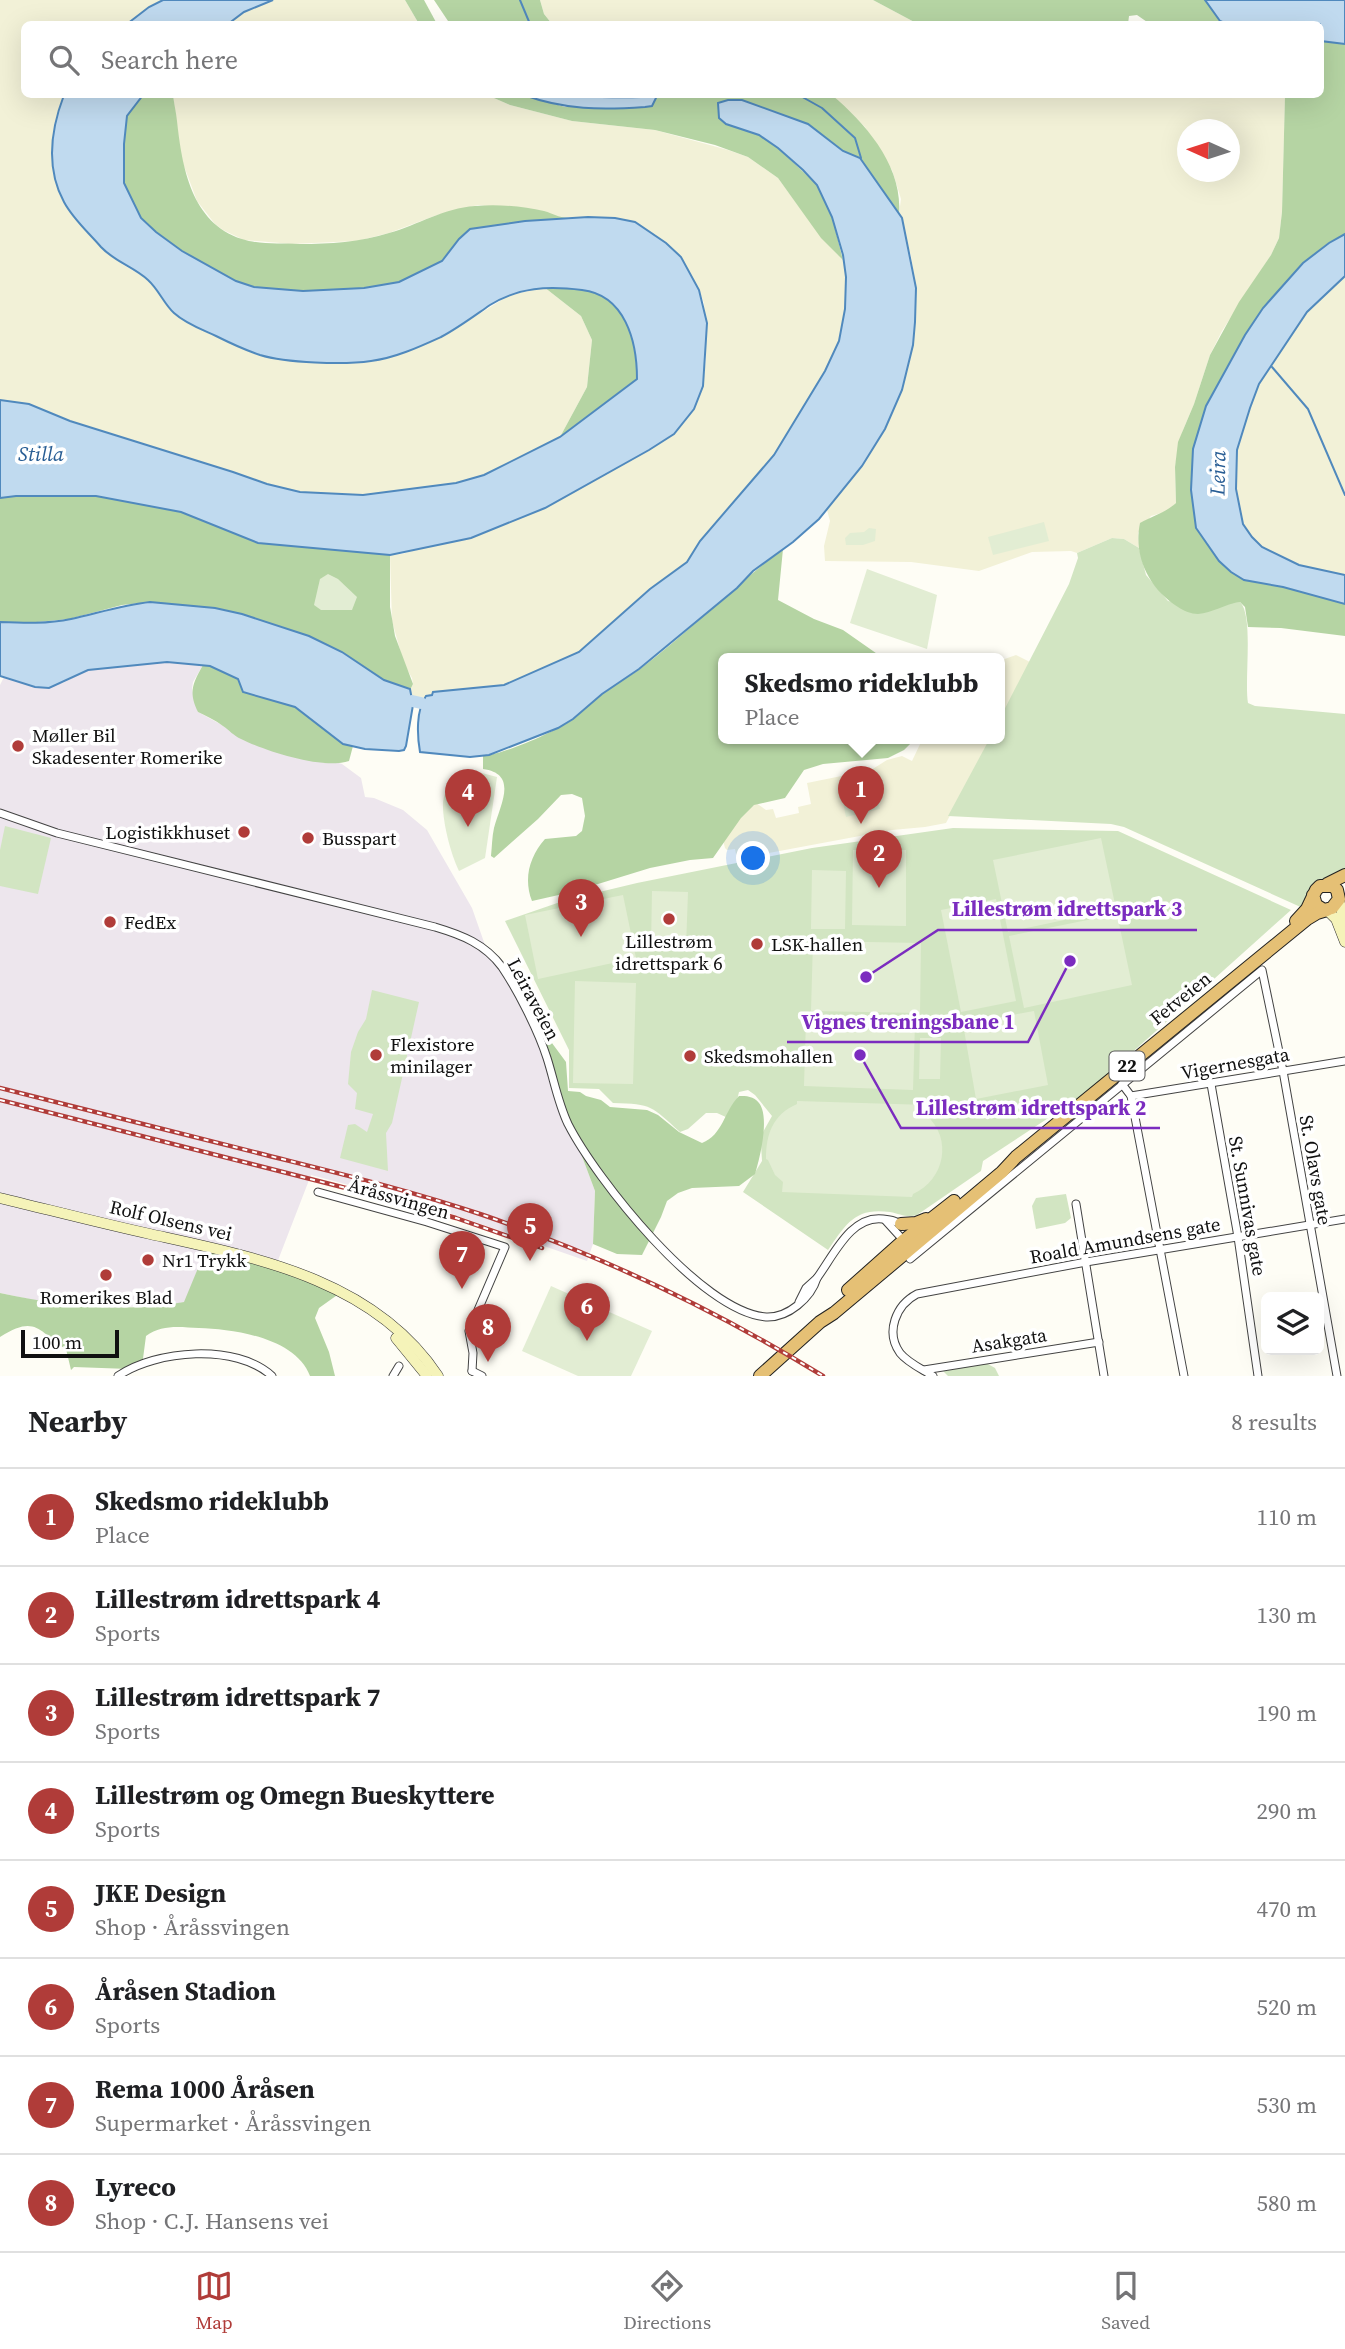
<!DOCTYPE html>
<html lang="en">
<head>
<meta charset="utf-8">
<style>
  :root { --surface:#fff; --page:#f6f6f6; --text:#202124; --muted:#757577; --line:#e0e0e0; --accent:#b03c39 }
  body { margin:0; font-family:"Source Serif 4",serif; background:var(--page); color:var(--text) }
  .controls { position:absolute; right:21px; bottom:21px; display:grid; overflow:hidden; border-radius:10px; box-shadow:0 7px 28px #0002 }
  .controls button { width:63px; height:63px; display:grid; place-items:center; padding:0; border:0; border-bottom:2px solid var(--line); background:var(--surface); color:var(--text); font:35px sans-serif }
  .compass { position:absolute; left:1177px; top:119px; width:63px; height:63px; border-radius:50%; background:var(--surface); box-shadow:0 7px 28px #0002; rotate:273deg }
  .scale { position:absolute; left:21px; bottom:18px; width:98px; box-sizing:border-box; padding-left:7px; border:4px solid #101010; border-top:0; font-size:19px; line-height:24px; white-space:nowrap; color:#101010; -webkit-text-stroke:5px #fff; paint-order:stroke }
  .you { position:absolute; left:754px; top:859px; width:24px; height:24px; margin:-18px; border:5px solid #fff; border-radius:50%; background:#1a73e8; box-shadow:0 0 0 10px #1a73e833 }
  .badge { display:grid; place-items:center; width:46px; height:46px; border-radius:50%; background:var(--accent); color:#fff; font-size:23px; font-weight:700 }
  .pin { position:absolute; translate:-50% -58px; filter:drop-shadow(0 2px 4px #0008) }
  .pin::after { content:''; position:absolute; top:37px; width:24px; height:21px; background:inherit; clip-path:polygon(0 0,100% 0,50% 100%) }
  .popup { position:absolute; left:718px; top:653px; width:287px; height:91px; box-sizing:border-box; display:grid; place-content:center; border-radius:10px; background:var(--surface); filter:drop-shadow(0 2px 5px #0005); font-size:23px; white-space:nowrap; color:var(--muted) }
  .popup b { font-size:26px; color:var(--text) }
  .popup::after { content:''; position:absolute; left:50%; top:100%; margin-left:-14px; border:14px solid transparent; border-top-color:var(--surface) }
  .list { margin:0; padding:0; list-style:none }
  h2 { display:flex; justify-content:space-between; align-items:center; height:91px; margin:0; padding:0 28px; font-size:30px }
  h2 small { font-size:23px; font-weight:400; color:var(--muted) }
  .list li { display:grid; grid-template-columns:46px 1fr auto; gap:21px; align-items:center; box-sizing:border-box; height:98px; padding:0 28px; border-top:2px solid var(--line) }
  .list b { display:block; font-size:26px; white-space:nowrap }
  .list p { margin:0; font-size:23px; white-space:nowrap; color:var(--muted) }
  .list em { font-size:23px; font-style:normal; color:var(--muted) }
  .icon { flex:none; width:38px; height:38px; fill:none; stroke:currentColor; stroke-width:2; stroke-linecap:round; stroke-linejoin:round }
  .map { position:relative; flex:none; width:1345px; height:1376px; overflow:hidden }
  .search { position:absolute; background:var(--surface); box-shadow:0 7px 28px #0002; left:21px; right:21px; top:21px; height:77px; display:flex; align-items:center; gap:18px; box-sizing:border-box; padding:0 24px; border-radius:10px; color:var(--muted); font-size:26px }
  .sheet { height:875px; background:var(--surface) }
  nav { display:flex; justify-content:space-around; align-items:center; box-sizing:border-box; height:98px; border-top:2px solid var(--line); background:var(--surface); font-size:19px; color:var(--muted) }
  nav a { display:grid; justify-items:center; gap:4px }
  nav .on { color:var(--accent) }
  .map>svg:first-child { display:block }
</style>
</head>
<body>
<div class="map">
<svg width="1345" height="1376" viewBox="0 0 1345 1376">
  <rect width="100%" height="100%" fill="#fefdf5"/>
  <polygon fill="#ede6ed" points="167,662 203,665 193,682 192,689 198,712 222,725 342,764 361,778 365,797 374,798 403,810 427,830 472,908 485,945 545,1044 551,1057 559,1095 595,1191 593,1244 587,1261 435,1208 311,1175 275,1268 203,1256 185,1302 172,1304 110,1308 77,1303 48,1303 0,1293 0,685 4,677 35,687 63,683 87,670"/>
  <g fill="#f2f1d7" fill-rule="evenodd">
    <polygon points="0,0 163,0 149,7 127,24 24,24 24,94 64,95 59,108 120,263 146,278 159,291 174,313 189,323 260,355 280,359 369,362 407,351 444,336 508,296 544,287 581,316 592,340 587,387 560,437 484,475 456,483 363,495 334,495 300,492 267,484 233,472 70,421 29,404 0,400"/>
    <polygon points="273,0 405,0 419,24 228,24 244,12"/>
    <polygon points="540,0 873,0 918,24 552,24 544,14"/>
    <polygon points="173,94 487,95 510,105 572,121 655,130 728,150 748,157 778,178 822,238 843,260 846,277 845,309 839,341 825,371 774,455 700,541 687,562 650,589 579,652 504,685 434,692 432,695 426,696 421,702 412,700 410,690 413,684 412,678 404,664 392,621 390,555 402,554 434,545 545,508 649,450 694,409 703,386 706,358 704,303 699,290 681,257 615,218 554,217 542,211 478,205 437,215 389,233 357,241 292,244 244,240 223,230 215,224 197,201 181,158"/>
    <path d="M832,95h453l-3,117 -3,26 -8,17 -49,76 -12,24 -16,49 -11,26 -6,25 -2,12 1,36 -8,8 -17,5 -13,17 1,15 -15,-9 -12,-1 -35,15 -6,-2 -39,1 -53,19 -68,-9 -86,-1 -1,-15 6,-25 -3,-11 35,-44 23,-37 28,-84 3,-56 -5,-33 -12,-42 2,-15 -9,-29 -27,-43zM1188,130h42v42h-42z"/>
    <polygon points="1345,276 1345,575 1299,565 1262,547 1252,537 1243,524 1236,489 1237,450 1250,408 1259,384 1307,312"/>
    <polygon points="1016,655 1032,663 999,723 999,661"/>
    <polygon points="923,738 991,738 946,823 925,827 892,830 737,859 735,849 727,850 725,848 721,832 756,803 766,810 773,809 776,818 799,813 798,807 811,804 807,783 871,770 887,760 902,756 912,761"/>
  </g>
  <g fill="#d2e5c2">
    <path d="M1112,538l12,1 15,9 7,27 22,26 46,8 14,-6 12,-1c14,14 4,78 8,101l7,3 90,8v159l-13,3 -27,33 -181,-82 -13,-3 -163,-8 42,-78h9v-18l70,-136 9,-26 -1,-5z"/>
    <polygon points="5,826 51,838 38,894 0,886 0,850"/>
    <path d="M953,828l165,3 173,79 -203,182 -105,69 -2,10 -64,44c-10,3 -17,-1 -27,-3 -35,-5 -44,12 -62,38l-85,-58 19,-31 -1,-17 2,-12 9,-16 -17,-21 -7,-5 -9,2 -6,25 -5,1 -11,-5h-11l-18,16 -8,3c-29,-26 -27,-28 -67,-29l-14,-14 -30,-1v-38l-64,-129 61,-21 71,-17 175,-35z"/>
    <polygon points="372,990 419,1002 392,1123 386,1133 388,1171 340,1158 348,1125 355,1124 367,1132 373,1114 355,1109 357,1093 348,1084 351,1052 358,1032 366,1019"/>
    <polygon points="1066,1194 1071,1218 1065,1223 1036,1229 1032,1206 1036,1198"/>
    <polygon points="986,1363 995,1368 999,1376 948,1376 943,1371"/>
  </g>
  <g fill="#b5d4a3">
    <polygon points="405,0 424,0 437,24 419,24"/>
    <polygon points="434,0 540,0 544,14 552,24 450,24"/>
    <polygon points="873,0 1205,0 1220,21 1227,24 1150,24 1137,15 1129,16 1128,24 918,24"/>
    <path d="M1321,41l24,3v190l-17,9 -25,20 -40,45 -18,27 -39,72 -13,42 -2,41 5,38 23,33 25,19 39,7 62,17v32l-64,-8 -33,-1 -3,-20 -5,-5c-15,2 -28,11 -42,12 -7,0 -14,-3 -20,-7 -29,-18 -45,-51 -38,-84 12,-7 25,-10 36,-20l-1,-36 3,-25 16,-38 16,-49 29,-53 32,-47 8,-17 3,-26 3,-117 35,-1z"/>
    <path d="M143,95h30c1,8 3,17 4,26 5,45 14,102 65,118 18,6 39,4 58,5 29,0 61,-2 89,-11 29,-8 55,-25 86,-27 22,-2 48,0 69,5 10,3 13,6 25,7l-44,3 -66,18 -17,22 -43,21 -35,6 -61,3 -49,-4 -18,-6 -54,-30 -26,-19 -15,-14 -18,-35 1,-39 3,-28z"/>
    <path d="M487,95h37l41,12 91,-11 -48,3 -52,-4h276c34,29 71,71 67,119l-39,-56 -17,-7 -35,-27h-82l33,11 19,13 39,37 15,32 11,43 -22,-22 -43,-60 -30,-21 -33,-12 -60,-15 -83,-9 -62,-16z"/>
    <path d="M544,287c13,2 26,1 39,3 43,7 54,51 54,89l-77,58 27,-50 5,-47 -11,-24z"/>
    <polygon points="16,496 96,496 181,512 258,543 390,555 390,607 395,636 413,684 410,690 384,680 342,652 309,636 242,614 215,608 150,602 122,605 69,619 27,623 0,622 0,498"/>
    <path d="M783,549l-5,51 36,19 29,11 40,28h-160v80l191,2 -10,10 -16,8 -65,6 -19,6 -19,28 -31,7 -13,13 -28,40 -23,2 -40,8 -78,24 -40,9c-9,-23 -2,-45 13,-62l31,-3 6,-5 3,-15 -3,-18 -10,-4 -11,1 -23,24 -44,39 -3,-2c1,-10 1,-19 3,-28 6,-23 25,-54 -11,-59v-13c22,-2 71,-24 89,-36 11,-8 21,-20 32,-28 12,-8 25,-15 36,-23 50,-38 93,-83 143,-120z"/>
    <path d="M203,665l7,1 28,13 5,13 52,15 48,37 10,2 -4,15c-26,9 -84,-10 -108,-22 -7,-3 -12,-9 -18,-13 -8,-6 -17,-10 -25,-14 -10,-20 -5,-29 5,-47z"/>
    <path d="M543,1039h6l17,23 2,29 12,1 6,4 15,4 9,7 37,3 11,5 21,17 23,11c21,-8 22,-32 37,-47 7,0 15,0 20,7 11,14 1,55 -4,71l-16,12 -47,2 -14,5 -11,8 -6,16 -19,38 -25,-1 -24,-10 2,-53 -36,-96 -8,-38z"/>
    <path d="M210,1252l65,16 65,25 -21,15 -4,10 14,34 6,24h-25c-14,-38 -76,-47 -111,-48 -19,-1 -37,-4 -53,8l-4,30 -13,3 -55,-2 -3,3 -5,-21c-28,-18 -30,-35 -66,-12v-44c59,13 124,20 184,9l19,-46z"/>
  </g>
  <g fill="#e2edd3">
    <polygon points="1044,522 1049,541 993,555 988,537"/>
    <polygon points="869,528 876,529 875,541 863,545 846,545 845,538 850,533 864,532"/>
    <polygon points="867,569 937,595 927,649 850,623"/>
    <polygon points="328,574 338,579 357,597 352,610 321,610 314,605 320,579"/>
    <path d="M478,772l19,5 -12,81 -26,13c-8,-16 -17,-50 -16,-69 1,-10 9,-22 16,-29z"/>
    <polygon points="876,790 880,809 846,817 842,798"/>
    <polygon points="1101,838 1116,909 1008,932 993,860"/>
    <polygon points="853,850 906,850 906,926 852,925"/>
    <polygon points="812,870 846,871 845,929 811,929"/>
    <polygon points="652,891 688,892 686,947 651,946"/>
    <polygon points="623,895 636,958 538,979 525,915"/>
    <polygon points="996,899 1016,1001 961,1012 941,910"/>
    <polygon points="1117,914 1132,985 1024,1008 1009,936"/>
    <polygon points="813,941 921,943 920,1013 811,1011"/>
    <polygon points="575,981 636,983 633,1084 573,1083"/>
    <polygon points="1034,1011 1048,1085 976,1099 963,1024"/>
    <polygon points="806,1020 915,1023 913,1090 804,1086"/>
    <polygon points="920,1038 941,1038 940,1079 919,1079"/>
    <path d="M797,1101l130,4 -1,10c27,23 19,65 -13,79l-1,3 -130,-5 1,-10 -8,-7 -7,-15 -2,-1c0,-24 6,-44 31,-55z"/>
    <polygon points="551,1286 652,1331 631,1376 578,1376 522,1351"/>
  </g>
  <g fill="#c0daef" stroke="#5089bd" stroke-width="2">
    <polygon points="163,0 273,0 244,12 228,24 127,24 149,7"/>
    <polygon points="1205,0 1345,0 1345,44 1321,41 1320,24 1227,24 1220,21"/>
    <path d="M64,95h79l-16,21 -3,28v39l17,35 15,14 26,19 54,30 18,6 49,4 61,-3 35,-6 43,-21 17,-22 11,-10 55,-8 63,-4 27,1 20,4 31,21 15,14 18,33 8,33 -4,63 -9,23 -20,25 -25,16 -104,58 -74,30 -81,17 -132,-12 -77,-31 -85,-16h-80l-16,2v-98l29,4 41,17 163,51 34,12 33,8 63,3 93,-12 28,-8 76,-38 77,-58c0,-38 -12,-84 -55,-89 -34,-4 -63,-3 -92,15 -16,11 -32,23 -49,32 -22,10 -46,21 -70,24 -27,4 -85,2 -111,-6 -15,-5 -30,-12 -44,-19 -13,-6 -30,-12 -42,-23 -10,-9 -15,-23 -26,-33 -14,-13 -33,-18 -47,-33 -12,-14 -28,-28 -37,-45 -19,-35 -13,-73 0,-107z"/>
    <path d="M524,95c45,-1 86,5 133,1l-5,10 -7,1c-44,3 -80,3 -121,-12z"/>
    <path d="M728,100h14l66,24 35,27 17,7 42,60 14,70 -1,34 -2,23 -11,45 -17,39 -23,37 -43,53 -26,23 -40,29 -16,17 -98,81 -37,25 -29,25 -15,9 -69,27 -19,2 -50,-5c-3,-17 -4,-42 6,-56l6,-1 1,-3 71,-7 75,-33 71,-63 37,-27 13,-21 74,-86 51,-84 14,-30 6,-32 1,-32 -3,-22 -11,-38 -15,-32 -14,-15 -25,-22 -19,-13 -33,-11 -7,-6 -1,-15z"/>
    <polygon points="1345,234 1345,276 1307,312 1259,384 1250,408 1237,450 1236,489 1243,524 1252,537 1262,547 1299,565 1345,575 1345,604 1283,587 1244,580 1231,572 1219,561 1196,528 1191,490 1193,449 1206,406 1245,335 1263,308 1303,263 1329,243"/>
    <path d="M150,602l65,6 27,6 67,22 33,16 42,28 26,9 3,16 -7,41 -2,4 -5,1 -34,-2 -22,-5 -48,-37 -52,-15 -5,-13 -28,-13 -43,-4 -79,8 -39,18 -14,-1 -35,-11v-54c23,1 48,2 71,-3 27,-6 52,-14 79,-17z"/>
  </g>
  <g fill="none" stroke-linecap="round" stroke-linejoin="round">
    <g stroke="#5089bd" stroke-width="2">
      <polyline points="520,0 530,24"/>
      <polyline points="797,94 822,108 855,138 861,158"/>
      <polyline points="1272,367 1308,409 1345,495"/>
    </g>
    <polyline stroke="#c0daef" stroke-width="12" points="412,701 421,703"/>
    <g stroke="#434343" stroke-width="9">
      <g id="minor">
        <path d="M0,813l57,20 378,94c27,8 50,17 67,40 16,24 36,63 45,91 7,22 11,45 21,66 28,55 133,188 198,193 22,1 45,-19 51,-39 17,-23 34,-63 66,-59 8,1 15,2 21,7"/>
        <polyline points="1122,1084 1131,1096 1184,1376"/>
        <polyline points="1211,1084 1238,1237 1258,1376"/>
        <polyline points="1131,1096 1345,1061"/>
        <polyline points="318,1192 427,1222 505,1247 469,1331 473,1353 472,1371"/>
        <polyline points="1076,1204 1104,1376"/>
        <polyline points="885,1220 905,1242"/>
        <polyline points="910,1259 1262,970 1283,1071 1337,1376"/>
        <polyline points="799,1302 806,1288 817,1278"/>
        <polyline points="924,1370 1099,1342"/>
        <polyline points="472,1371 482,1376"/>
        <path d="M118,1376c38,-26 118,-33 154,0"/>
        <polyline points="393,1376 399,1366"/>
        <path d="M933,1376c-11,-7 -25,-13 -33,-23 -15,-21 -4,-48 17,-59l169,-32 259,-43"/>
      </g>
    </g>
    <g stroke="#323232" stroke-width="11">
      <g id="secondary">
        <polyline points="1339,899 1345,927"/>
        <polyline points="1327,910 1336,919 1345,942"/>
        <path d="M0,1198c50,12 100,25 150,36 104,23 224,45 288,142"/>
        <polyline points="396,1338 427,1376"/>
      </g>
    </g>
    <g stroke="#212121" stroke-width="14">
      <g id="trunk">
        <polyline points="1327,884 1345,875"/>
        <polyline points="1296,921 1307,909 1316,890 1320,886 1333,886 1337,890 1339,899 1332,908 1324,910 1316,905 1313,895"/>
        <polyline points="901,1224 916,1223 926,1219"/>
        <polyline points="848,1290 903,1241 954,1201"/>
        <polyline points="760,1376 820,1322 834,1313 1002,1172 1016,1157 1307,919 1317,913 1327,910"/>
      </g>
    </g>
    <use href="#minor" stroke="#fff" stroke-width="7"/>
    <use href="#secondary" stroke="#f5f3b9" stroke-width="10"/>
    <use href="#trunk" stroke="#e5c075" stroke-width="12"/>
    <g stroke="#b03c39" stroke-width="4.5">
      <g id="rail">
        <path d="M0,1088c86,22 172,43 258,65 75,19 151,37 225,62 119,41 233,95 340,161"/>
        <polyline points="0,1100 385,1198 456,1218 542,1248"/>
      </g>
    </g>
    <use href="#rail" stroke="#fff" stroke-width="2" stroke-dasharray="5" stroke-linecap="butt"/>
  </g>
  <g fill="#b03c39" stroke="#fff" stroke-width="2.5">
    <circle cx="18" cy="746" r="7"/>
    <circle cx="244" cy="832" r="7"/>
    <circle cx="308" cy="838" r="7"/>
    <circle cx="669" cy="919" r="7"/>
    <circle cx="110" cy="922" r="7"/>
    <circle cx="757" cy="944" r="7"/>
    <circle cx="376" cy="1055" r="7"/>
    <circle cx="690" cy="1056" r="7"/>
    <circle cx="148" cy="1260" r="7"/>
    <circle cx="106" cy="1275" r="7"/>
  </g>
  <g text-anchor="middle" stroke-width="7" stroke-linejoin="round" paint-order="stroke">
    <rect fill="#fff" stroke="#585858" stroke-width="2" x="1109.5" y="1051.5" width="35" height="29" rx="5"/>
    <g font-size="18" font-weight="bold" fill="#101010">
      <text x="1127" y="1072">22</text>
    </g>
    <g font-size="19" fill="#101010" stroke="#fff" text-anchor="start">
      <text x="32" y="742">Møller Bil<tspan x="32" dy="22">Skadesenter Romerike</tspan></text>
      <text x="230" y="839" text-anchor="end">Logistikkhuset</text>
      <text x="322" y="845">Busspart</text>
      <text x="124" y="929">FedEx</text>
      <text x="669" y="948" text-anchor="middle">Lillestrøm<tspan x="669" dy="22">idrettspark 6</tspan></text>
      <text x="771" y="951">LSK-hallen</text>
      <text x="390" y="1051">Flexistore<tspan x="390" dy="22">minilager</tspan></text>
      <text x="704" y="1063">Skedsmohallen</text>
      <text x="162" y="1267">Nr1 Trykk</text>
      <text x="106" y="1304" text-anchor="middle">Romerikes Blad</text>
    </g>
    <g font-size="19" fill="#101010" stroke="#fff">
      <text transform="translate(1180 998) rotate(-39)" y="7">Fetveien</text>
      <text transform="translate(534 999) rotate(62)" y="7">Leiraveien</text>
      <text transform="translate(1235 1063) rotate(-10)" y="7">Vigernesgata</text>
      <text transform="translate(1316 1170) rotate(80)" y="7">St. Olavs gate</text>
      <text transform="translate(399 1198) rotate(16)" y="7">Åråssvingen</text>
      <text transform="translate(1248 1206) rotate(80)" y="7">St. Sunnivas gate</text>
      <text transform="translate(171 1220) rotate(13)" y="7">Rolf Olsens vei</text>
      <text transform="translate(1125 1240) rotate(-10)" y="7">Roald Amundsens gate</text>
      <text transform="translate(1009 1340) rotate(-9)" y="7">Asakgata</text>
    </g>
    <g font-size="21" font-style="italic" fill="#285d94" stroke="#fff">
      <text x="41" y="461">Stilla</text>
      <text transform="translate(1218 473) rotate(-89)" y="7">Leira</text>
    </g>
  </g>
  <path fill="none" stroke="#7b2cbf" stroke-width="2.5" d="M866 977L938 930H1197M1070 961L1028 1042H787M860 1055L901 1128H1160"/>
  <g fill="#7b2cbf" stroke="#fff" stroke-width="2.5">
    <circle cx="866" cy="977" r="7"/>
    <circle cx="1070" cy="961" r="7"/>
    <circle cx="860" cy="1055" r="7"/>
  </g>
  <g font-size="21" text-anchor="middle" font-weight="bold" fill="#7b2cbf" stroke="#fff" stroke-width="7" stroke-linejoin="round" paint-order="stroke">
    <text x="1067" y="916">Lillestrøm idrettspark 3</text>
    <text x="908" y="1029">Vignes treningsbane 1</text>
    <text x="1031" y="1115">Lillestrøm idrettspark 2</text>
  </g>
</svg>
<div class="controls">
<button><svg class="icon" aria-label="layers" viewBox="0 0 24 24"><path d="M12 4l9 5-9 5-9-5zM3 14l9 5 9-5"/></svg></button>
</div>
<svg class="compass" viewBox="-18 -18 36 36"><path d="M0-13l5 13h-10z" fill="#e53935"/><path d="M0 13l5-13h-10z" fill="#757577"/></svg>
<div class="scale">100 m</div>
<div class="you"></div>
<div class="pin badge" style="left:861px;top:824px">1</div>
<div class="popup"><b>Skedsmo rideklubb</b>Place</div>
<div class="pin badge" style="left:879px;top:888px">2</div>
<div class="pin badge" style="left:581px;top:937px">3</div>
<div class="pin badge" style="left:468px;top:827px">4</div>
<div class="pin badge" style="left:530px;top:1261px">5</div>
<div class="pin badge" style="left:587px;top:1341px">6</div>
<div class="pin badge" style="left:462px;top:1289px">7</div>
<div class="pin badge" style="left:488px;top:1362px">8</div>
<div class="search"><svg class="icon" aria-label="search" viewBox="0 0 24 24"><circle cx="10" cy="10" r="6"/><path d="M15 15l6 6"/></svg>Search here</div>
</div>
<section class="sheet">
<h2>Nearby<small>8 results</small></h2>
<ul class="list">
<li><span class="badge">1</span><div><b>Skedsmo rideklubb</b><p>Place</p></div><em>110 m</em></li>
<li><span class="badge">2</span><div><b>Lillestrøm idrettspark 4</b><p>Sports</p></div><em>130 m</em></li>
<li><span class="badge">3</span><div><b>Lillestrøm idrettspark 7</b><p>Sports</p></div><em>190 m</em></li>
<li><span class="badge">4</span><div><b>Lillestrøm og Omegn Bueskyttere</b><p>Sports</p></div><em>290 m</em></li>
<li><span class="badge">5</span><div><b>JKE Design</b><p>Shop · Åråssvingen</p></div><em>470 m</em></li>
<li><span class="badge">6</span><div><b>Åråsen Stadion</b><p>Sports</p></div><em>520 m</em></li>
<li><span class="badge">7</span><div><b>Rema 1000 Åråsen</b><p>Supermarket · Åråssvingen</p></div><em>530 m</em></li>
<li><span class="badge">8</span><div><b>Lyreco</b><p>Shop · C.J. Hansens vei</p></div><em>580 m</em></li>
</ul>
</section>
<nav>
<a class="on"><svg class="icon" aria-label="map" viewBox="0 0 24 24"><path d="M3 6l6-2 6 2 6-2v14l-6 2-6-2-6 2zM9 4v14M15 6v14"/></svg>Map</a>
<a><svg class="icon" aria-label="directions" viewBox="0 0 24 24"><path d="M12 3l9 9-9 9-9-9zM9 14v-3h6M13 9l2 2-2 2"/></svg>Directions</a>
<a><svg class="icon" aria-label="saved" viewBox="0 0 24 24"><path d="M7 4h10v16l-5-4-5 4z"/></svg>Saved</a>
</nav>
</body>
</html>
